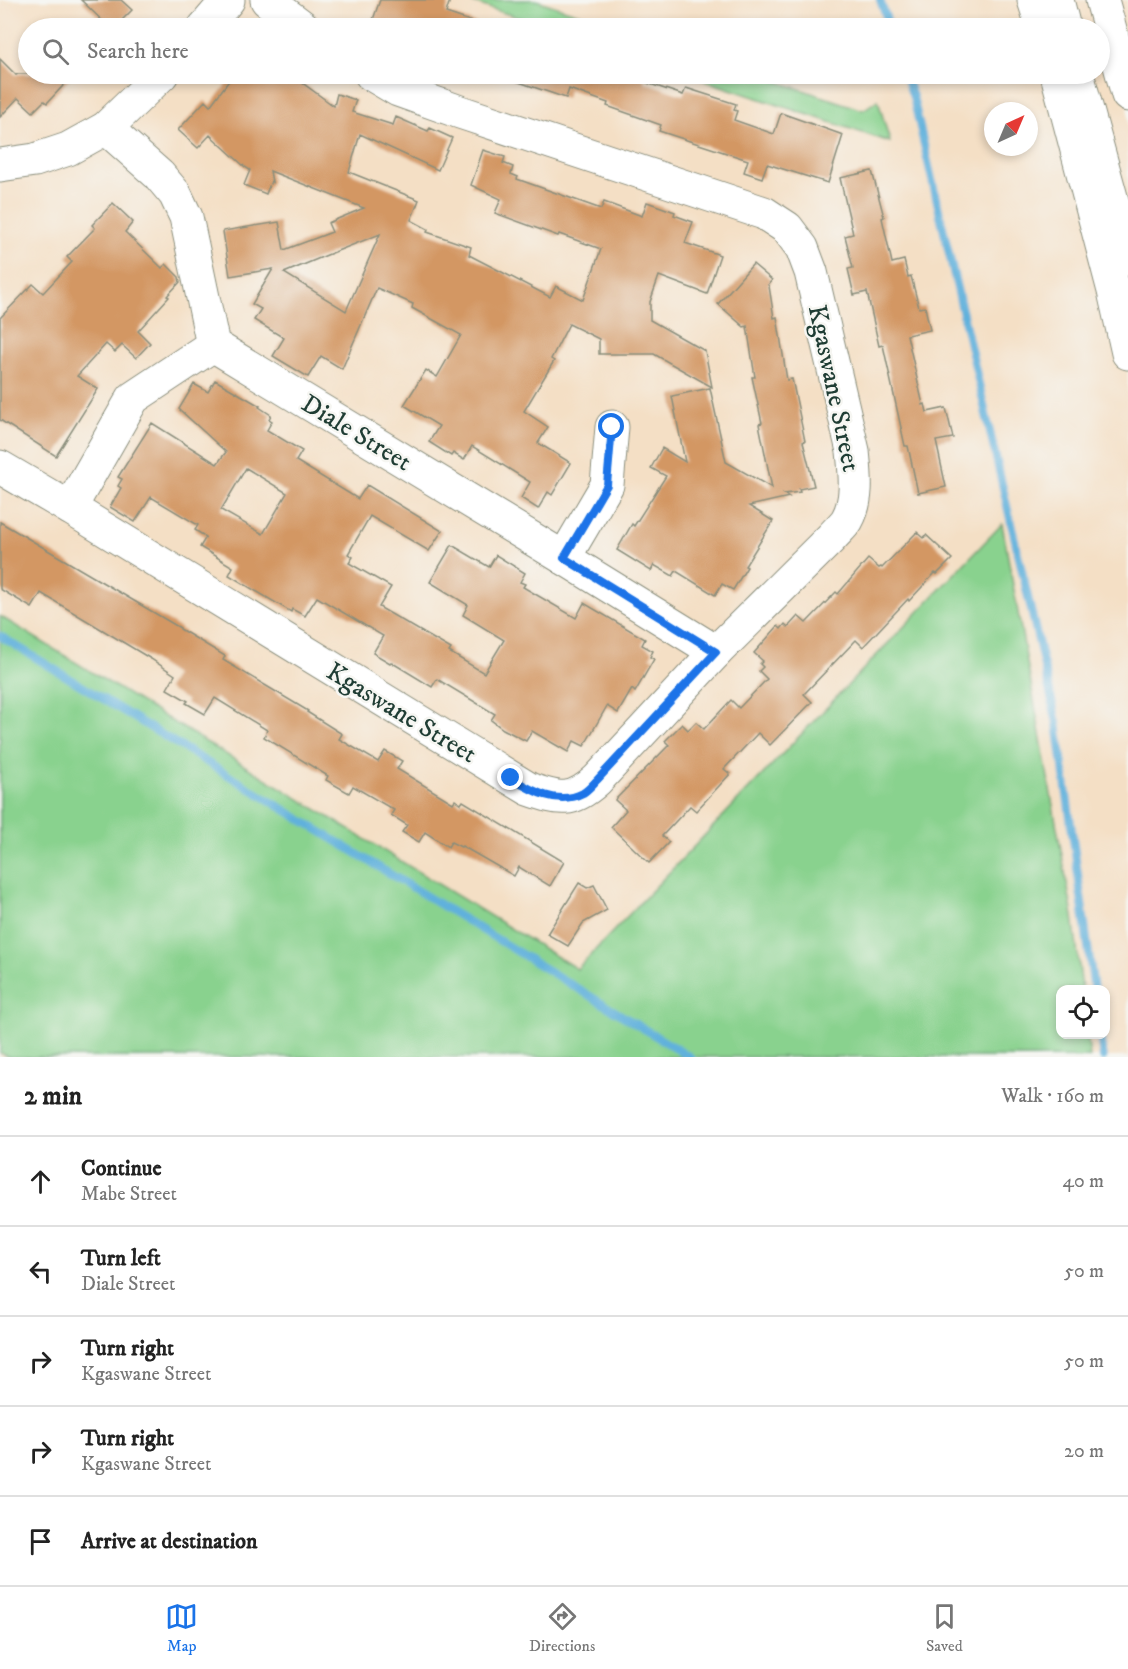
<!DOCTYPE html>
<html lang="en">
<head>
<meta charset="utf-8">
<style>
  :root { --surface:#fff; --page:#f2f2f2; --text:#222; --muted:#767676; --line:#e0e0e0; --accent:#1a73e8 }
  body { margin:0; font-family:"IM FELL DW Pica",serif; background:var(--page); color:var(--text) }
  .controls { position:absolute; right:18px; bottom:18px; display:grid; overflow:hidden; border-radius:12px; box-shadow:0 3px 9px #0003 }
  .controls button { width:54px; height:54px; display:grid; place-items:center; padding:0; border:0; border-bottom:2px solid var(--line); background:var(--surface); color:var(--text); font:30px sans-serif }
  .compass { position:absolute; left:984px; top:102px; width:54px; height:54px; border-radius:50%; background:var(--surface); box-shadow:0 3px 9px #0003; rotate:44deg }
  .stop { position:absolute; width:18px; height:18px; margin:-14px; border:4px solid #1a73e8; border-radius:50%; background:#fff }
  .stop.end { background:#1a73e8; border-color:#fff; box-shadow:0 2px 6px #0008 }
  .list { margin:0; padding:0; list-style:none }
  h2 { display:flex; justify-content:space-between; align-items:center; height:78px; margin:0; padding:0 24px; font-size:26px }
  h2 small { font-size:20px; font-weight:400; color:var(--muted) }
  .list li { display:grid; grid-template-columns:39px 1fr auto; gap:18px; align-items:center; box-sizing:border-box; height:90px; padding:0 24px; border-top:2px solid var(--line) }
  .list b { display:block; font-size:22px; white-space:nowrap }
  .list p { margin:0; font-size:20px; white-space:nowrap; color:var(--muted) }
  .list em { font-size:20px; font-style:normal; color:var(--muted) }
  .icon { flex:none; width:33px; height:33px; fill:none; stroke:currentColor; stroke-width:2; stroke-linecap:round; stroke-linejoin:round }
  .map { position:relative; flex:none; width:1128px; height:1057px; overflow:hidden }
  .search { position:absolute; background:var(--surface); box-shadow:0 3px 9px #0003; left:18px; right:18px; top:18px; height:66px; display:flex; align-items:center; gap:15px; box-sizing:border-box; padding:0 21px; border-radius:33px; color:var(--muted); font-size:22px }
  .sheet { height:528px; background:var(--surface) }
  nav { display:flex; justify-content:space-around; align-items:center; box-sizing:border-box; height:84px; border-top:2px solid var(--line); background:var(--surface); font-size:16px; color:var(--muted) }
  nav a { display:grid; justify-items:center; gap:3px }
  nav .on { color:var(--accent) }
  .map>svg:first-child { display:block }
</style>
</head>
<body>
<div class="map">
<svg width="1128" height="1057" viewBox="0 0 1128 1057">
  <rect width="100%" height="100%" fill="#f6f6f2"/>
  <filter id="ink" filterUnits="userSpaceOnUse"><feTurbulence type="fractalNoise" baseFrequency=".0167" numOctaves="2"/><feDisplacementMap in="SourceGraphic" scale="12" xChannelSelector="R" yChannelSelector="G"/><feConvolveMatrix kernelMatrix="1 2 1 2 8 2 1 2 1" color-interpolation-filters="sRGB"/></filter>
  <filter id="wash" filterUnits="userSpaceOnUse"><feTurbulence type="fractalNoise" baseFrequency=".008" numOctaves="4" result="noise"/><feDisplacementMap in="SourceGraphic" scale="24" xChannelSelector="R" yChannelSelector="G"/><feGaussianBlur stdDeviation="1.35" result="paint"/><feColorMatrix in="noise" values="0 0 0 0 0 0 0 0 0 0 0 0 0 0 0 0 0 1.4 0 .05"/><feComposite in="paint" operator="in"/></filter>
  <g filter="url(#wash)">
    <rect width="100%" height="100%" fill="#f4dfc5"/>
    <g fill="#89d28e" stroke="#548861" stroke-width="1.5">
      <polygon points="465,0 536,0 621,28 550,28"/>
      <polygon points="685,74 755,74 863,110 878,100 890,142"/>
      <polygon points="1002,524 1073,916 1082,989 1060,990 1060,1034 1087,1035 1090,1057 10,1057 0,1053 0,616 577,969"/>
    </g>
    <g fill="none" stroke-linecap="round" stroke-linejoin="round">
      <g stroke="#61b1dc" stroke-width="8">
        <polyline points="880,0 890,28"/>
        <polyline points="905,74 913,97 1057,723 1094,990"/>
        <polyline points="0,636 690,1057"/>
        <polyline points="1100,1034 1103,1057"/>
      </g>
    </g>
    <g id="blocks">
      <g fill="#d39763" fill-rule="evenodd">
        <polygon points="81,0 121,0 132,10 114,28 110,28"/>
        <polygon points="380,0 450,0 446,13 482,25 481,28 370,28"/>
        <polygon points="0,59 16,75 18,74 74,74 47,103 44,101 33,112 18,98 0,117"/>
        <path d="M234,74h56l44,32 3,-12 19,6 -4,12 41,13 3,-8 32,14 2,-3 22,10 -14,32 -78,-36 -11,38 70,28 -8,20 17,9 -1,3 44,15 -2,8 81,42 6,-11 27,14 18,-51 -42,-15 -1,2 -63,-23 6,-14 -30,-14 12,-35 22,7 -2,6 10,4 -2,7 7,3 -1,2 84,30 3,-7 38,14 5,-14 28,10 -1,3 19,7 -8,21 35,12 -13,39 -48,-18 -9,26v18l55,31 7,36 -58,-33h-55v-15l-30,-15 -18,35 3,2 -30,50 24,16 -10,16 33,20 -19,32 -4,-3 -10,17 -17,-11 9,-16 -58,-36 -8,14 -11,-7 -2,3 -22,-14 10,-16 -35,-21 22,-35 11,7 24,-42 -49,-27 1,-4 -36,-16 -35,81 -21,-13 -13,21 -35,-21 11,-18 -30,-18 7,-11 -9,-5 21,-35 -43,7 -7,-45 56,-9 5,28 48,-18 -4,-9 36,-15 -94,-37 2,11 -1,-1 -5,13 -22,-9 6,-15 -5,-3 -35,-32 -12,13 -20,-18 27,-29 5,5zM380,234l-34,77 -62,-38 43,-18z"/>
        <polygon points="505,74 629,74 645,79 644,82 683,95 686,88 736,104 734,110 737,111 734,120 774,134 781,113 843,135 828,183 767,164 762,178 744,172 748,160 659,131 661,125 607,106 608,103 569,89 566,98 504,77"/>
        <polygon points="872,171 884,217 882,218 892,263 904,260 908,277 911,276 919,308 925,307 930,330 907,335 923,405 925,404 927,412 946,408 953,438 936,441 946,487 918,493 908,446 905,446 883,345 879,346 867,292 854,295 848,269 853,268 845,236 853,234 840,178"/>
        <polygon points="113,203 133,222 125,232 162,268 166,264 179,277 180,282 167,296 169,297 138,331 150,343 136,358 122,345 115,352 106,344 77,376 98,389 56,456 0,420 0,318 33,284 43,293 72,262 67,257 95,228 92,225"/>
        <polygon points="753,264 772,280 768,285 769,286 774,318 777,317 787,380 792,379 805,441 803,442 814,486 799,489 800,492 784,494 789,497 749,506 773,521 745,566 747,567 733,590 722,584 715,595 676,571 673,576 654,565 651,571 617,550 632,524 634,526 666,476 651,468 662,448 685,462 672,396 710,388 726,462 772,488 759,424 762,423 752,377 755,377 747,326 744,327 718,304"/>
        <path d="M215,380l45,26 -1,1 12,8 -2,4 3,2 -5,9 35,21 -6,10 62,38 9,-14 75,46 -13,20 -59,-35 -22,38 5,3 -4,6 42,24 -12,20 72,42 -2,3 35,21 20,-33 -41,-25 5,-10 -38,-23 22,-37 37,22 7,-12 29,18 -5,9 5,2 -2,3 53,31 8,-15 61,36 -3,6 11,6 -3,6 4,2 -19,33 -3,-3 -14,24 -11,-7 -23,40 -10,-5 -6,11 -36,-21 -6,10 -23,-12 -12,-9 4,-6 -58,-35 -5,8 -41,-25 -1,1 -17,-10 10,-17 -66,-39 -12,19 -13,-7 -1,3 -62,-37 4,-8 -33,-20 6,-10 -11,-7 3,-5 -47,-28 -16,25 -25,-15 11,-19 -3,-2 4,-7 -4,-2 34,-54 65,41 9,-12 -47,-43 15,-25 14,8zM246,468l41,25 -24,41 -42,-24z"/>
        <polygon points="0,522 180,628 180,629 225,656 223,660 308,711 307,712 342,734 339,739 378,762 385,751 402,761 397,769 453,803 455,800 461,804 463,801 564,862 550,886 519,867 514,876 462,846 461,847 451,842 448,847 425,832 419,842 402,832 407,825 391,815 394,810 353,786 349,793 326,780 328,776 264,737 267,730 215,698 205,714 186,703 188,701 167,689 175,675 151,659 41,593 32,608 0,589"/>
        <polygon points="917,532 924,538 926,535 952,559 937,574 935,573 909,601 908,599 863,647 856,640 804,694 812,702 770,745 758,733 724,769 730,774 696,811 690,806 662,836 669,842 649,863 611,827 626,810 615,800 669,745 665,741 682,724 688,730 696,722 704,729 731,700 739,708 767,679 759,671 763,667 760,664 763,661 754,653 778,626 781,629 785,624 788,627 798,616 806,623 836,592 838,594 868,559 879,568 881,567 882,568"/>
        <polygon points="579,883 587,888 594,885 607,910 583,923 568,946 547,934"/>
      </g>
    </g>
  </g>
  <g filter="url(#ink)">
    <use href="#blocks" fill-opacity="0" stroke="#8a8e7c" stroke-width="1.5"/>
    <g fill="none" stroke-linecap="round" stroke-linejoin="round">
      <g stroke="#8a8e7c" stroke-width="35">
        <g id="minor">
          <polyline points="267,0 304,28"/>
          <polyline points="1057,0 1064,28"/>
          <polyline points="1102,0 1128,95"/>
          <polyline points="204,28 228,0"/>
          <polyline points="1077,74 1128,259"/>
          <polyline points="106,128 159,175 175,194 186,217 213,345 564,558 716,652"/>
          <polyline points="0,165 35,160 68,149 106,128 162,74"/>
          <path d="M0,467l70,41 459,281c31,11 43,14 68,-9l119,-128 115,-114c5,-6 12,-12 16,-18 12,-21 8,-47 6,-69l-42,-179 -9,-24 -15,-20 -23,-15 -304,-101 -62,-22 -27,-16"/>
          <polyline points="70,508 133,398 213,345"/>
          <polyline points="564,558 607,485 612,427"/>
        </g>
      </g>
      <g stroke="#8a8e7c" stroke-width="35">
        <g id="major">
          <polyline points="1034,0 1043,28"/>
          <polyline points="1057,74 1114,291 1128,353"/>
        </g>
      </g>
      <use href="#minor" stroke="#fff" stroke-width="33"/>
      <use href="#major" stroke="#fff" stroke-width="33"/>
    </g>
  </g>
  <g fill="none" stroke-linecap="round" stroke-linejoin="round" filter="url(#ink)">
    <path stroke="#1a73e8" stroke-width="8" d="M511,778c21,13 47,28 72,15 5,-3 10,-9 14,-13l119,-128 -152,-94 43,-73 5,-58"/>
  </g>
  <g text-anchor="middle" stroke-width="5" stroke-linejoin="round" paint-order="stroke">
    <g font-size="26" fill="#1f3d34" stroke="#f6f6f2">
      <text transform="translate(835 388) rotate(78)" y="9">Kgaswane Street</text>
      <text transform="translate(357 432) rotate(31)" y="9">Diale Street</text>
      <text transform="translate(402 712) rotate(31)" y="9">Kgaswane Street</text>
    </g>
  </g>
</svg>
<div class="controls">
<button><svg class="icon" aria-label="locate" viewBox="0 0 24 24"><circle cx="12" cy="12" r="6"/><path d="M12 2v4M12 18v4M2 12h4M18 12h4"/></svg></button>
</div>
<svg class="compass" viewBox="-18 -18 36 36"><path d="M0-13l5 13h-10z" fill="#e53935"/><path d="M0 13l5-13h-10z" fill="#767676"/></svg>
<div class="stop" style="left:612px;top:427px"></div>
<div class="stop end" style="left:511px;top:778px"></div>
<div class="search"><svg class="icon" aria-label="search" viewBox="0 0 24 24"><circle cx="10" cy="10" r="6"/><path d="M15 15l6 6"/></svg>Search here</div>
</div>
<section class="sheet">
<h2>2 min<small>Walk · 160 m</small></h2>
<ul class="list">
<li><svg class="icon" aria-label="ahead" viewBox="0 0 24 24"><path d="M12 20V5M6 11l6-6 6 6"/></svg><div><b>Continue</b><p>Mabe Street</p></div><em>40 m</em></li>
<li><svg class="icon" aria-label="left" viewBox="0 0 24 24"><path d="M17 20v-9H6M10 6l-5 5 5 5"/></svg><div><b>Turn left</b><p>Diale Street</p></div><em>50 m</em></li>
<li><svg class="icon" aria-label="right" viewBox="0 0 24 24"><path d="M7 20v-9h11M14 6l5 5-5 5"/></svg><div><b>Turn right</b><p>Kgaswane Street</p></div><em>50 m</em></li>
<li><svg class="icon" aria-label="right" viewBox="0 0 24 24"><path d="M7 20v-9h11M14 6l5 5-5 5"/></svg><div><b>Turn right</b><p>Kgaswane Street</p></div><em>20 m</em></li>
<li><svg class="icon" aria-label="arrive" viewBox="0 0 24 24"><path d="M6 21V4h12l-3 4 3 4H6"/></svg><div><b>Arrive at destination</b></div></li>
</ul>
</section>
<nav>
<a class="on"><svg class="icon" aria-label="map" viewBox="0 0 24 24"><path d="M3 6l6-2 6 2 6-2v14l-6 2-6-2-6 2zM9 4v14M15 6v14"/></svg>Map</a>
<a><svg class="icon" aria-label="directions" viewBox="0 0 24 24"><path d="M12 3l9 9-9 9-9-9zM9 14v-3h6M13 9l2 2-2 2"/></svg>Directions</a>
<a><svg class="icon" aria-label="saved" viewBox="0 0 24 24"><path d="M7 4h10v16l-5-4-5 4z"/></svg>Saved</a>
</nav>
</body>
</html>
